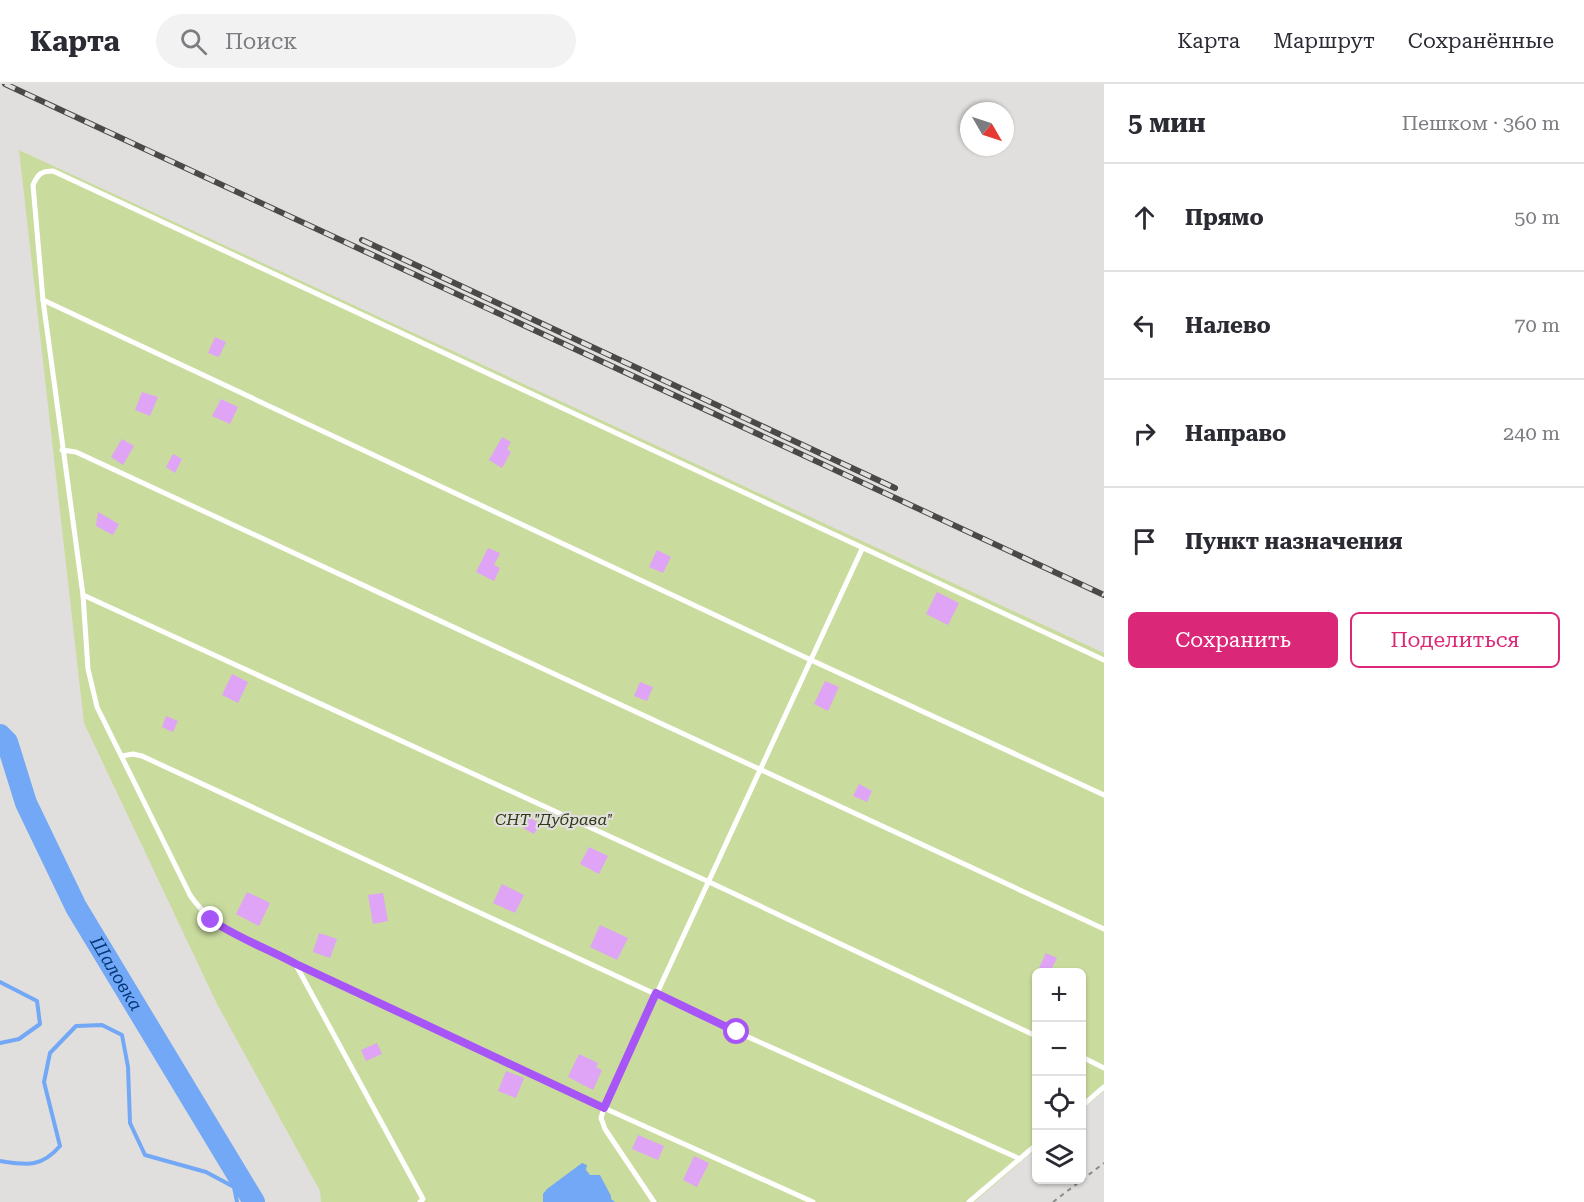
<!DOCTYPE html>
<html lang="ru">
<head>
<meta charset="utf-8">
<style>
  :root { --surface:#fff; --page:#f2f2f3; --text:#2b2b33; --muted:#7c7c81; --line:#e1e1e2; --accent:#db2777 }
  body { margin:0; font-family:"Roboto Serif",serif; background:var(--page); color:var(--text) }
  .controls { position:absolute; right:18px; bottom:18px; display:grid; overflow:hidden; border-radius:9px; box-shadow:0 2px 4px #0004 }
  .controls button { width:54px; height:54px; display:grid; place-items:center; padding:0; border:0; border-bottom:2px solid var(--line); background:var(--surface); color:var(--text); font:30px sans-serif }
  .compass { position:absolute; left:960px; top:18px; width:54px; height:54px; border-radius:50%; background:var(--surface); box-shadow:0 2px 4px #0004; rotate:129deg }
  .stop { position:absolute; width:18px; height:18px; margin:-14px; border:4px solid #a855f7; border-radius:50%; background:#fff }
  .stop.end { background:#a855f7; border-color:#fff; box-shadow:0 2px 6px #0008 }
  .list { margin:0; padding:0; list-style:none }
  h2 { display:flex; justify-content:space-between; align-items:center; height:78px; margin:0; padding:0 24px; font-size:26px }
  h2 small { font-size:20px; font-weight:400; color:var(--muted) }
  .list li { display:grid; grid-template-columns:39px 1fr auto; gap:18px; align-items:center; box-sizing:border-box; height:108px; padding:0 24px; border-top:2px solid var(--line) }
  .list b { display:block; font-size:22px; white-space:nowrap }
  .list em { font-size:20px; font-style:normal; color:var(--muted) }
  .actions { display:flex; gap:12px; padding:18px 24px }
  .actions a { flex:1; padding:14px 0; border:2px solid var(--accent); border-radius:9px; text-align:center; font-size:21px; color:var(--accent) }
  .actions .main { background:var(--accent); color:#fff }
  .icon { flex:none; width:33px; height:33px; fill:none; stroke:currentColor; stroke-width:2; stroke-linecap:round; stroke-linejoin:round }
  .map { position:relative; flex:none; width:1104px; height:1118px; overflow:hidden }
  header { display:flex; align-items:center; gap:36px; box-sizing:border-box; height:84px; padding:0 30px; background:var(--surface); border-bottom:2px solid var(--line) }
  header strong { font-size:28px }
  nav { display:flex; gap:33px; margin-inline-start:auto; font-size:21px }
  .search { width:420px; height:54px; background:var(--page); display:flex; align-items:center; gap:15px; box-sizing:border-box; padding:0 21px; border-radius:33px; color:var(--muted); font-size:22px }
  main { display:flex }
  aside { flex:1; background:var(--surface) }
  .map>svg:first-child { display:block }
</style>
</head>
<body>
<header>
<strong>Карта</strong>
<div class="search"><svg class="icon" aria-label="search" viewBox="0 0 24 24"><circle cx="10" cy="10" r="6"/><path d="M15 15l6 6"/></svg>Поиск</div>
<nav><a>Карта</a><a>Маршрут</a><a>Сохранённые</a></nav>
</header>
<main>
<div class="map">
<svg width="1104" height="1118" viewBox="0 0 1104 1118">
  <rect width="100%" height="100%" fill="#e1dfdd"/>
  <polygon fill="#cadb9e" points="19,66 1104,569 1104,1007 1082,1026 1082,888 1036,888 1036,1065 974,1118 321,1118 320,1107 217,920 84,639"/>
  <polygon fill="#72a8f5" points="582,1079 587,1081 586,1086 590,1091 600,1091 611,1112 611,1115 615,1118 543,1118 543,1110 547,1105"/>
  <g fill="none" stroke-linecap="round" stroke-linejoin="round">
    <g stroke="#72a8f5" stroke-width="4">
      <polyline points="0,898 37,917 40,940 19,955 0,959"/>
      <path d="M0,1077c27,4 41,7 60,-15l-16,-64 6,-29 26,-27 26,-1 20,10 6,32 2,56 15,32 61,17 28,15 3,15"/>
    </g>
    <path stroke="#72a8f5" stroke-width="22" id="s1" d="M0,651l7,7 19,61 50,104 178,295"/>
  </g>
  <g fill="#dfa4f5">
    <polygon points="215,253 226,258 219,273 208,269"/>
    <polygon points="142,308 158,313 150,332 135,326"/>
    <polygon points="221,315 238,323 230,340 212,332"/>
    <polygon points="502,353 511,358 507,365 511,368 502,384 489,376"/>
    <polygon points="122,355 134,362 123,381 111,373"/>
    <polygon points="173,370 182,375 175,389 166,383"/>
    <polygon points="98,428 119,440 113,451 96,442"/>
    <polygon points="488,464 500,469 494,481 500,484 494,497 476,488"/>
    <polygon points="657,466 671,473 663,489 649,483"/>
    <polygon points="937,508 959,519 948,541 926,530"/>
    <polygon points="232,590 248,598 238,619 222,611"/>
    <polygon points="825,597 839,603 828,627 814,620"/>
    <polygon points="640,598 653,603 647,617 634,612"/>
    <polygon points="166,632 178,637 173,648 162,643"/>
    <polygon points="859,700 872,707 867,718 853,712"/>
    <polygon points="529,733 540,740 534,750 523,744"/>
    <polygon points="589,763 608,772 599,790 580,780"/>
    <polygon points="502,800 524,811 515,829 493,819"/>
    <polygon points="247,808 270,819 259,842 236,830"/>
    <polygon points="383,809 388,837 373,840 368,811"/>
    <polygon points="600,841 628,854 617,876 590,863"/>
    <polygon points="319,849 337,855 330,874 313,868"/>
    <polygon points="1046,869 1057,874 1050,888 1038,886"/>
    <polygon points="377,959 382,970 366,977 361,966"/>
    <polygon points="579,970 598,979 596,983 602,986 593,1006 568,993"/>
    <polygon points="506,987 524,994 516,1014 498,1007"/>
    <polygon points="638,1051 664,1062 658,1076 632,1065"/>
    <polygon points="694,1072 709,1079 697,1103 683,1096"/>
  </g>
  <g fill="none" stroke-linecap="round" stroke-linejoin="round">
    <polyline stroke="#8c8a89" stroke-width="2" stroke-dasharray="4.5 4.5" stroke-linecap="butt" points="1053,1118 1104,1079"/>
    <g stroke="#fff" stroke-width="5">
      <polyline points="43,216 811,576 1104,711"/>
      <polyline points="62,366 76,368 1104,845"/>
      <polyline points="83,511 707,797 1036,952"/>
      <polyline points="122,672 133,670 142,672 737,948 1020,1075"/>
      <polyline points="296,881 423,1115 420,1118"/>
      <polyline points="1082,973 1104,984"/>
      <polyline points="1082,1022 1104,1003"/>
      <path d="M654,1118l-49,-73 -4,-11 3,-10 -361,-169c-22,-12 -39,-23 -53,-44l-93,-188 -9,-38 -5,-74 -40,-295 -10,-115c5,-11 8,-14 20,-14l1051,489"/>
      <polyline points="813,1118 604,1024 862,465"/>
      <polyline points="969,1118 1036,1061"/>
    </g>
    <g stroke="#4b4948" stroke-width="6">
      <g id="rail">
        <polyline points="5,0 1104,511"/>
        <polyline points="362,156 895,404"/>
      </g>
    </g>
    <use href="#rail" stroke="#e1dfdd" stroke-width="4" stroke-dasharray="11" stroke-linecap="butt"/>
  </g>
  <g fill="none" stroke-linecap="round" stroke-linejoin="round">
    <path stroke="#a855f7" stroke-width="8" d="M211,836c27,18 57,29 85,44l308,144 52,-115 81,39"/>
  </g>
  <g text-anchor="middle" stroke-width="4.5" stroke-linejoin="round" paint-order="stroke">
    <g font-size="16" font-style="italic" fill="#303a11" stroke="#e1dfdd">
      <text x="554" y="741">СНТ "Дубрава"</text>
    </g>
    <g font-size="18" font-style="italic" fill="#03387b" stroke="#e1dfdd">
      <text dy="6" stroke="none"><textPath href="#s1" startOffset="267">Шаловка</textPath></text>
    </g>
  </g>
</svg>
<div class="controls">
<button>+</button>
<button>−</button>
<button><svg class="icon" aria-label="locate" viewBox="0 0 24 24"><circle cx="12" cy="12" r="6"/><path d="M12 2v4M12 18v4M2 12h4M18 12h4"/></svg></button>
<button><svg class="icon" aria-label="layers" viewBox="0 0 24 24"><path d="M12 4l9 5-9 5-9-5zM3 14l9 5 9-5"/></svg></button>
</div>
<svg class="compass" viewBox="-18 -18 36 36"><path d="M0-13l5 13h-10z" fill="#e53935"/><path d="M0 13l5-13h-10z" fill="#7c7c81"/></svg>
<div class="stop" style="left:737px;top:948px"></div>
<div class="stop end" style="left:211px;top:836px"></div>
</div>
<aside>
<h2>5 мин<small>Пешком · 360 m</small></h2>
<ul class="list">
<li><svg class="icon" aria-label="ahead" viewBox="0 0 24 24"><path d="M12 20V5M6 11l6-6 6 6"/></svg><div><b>Прямо</b></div><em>50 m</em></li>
<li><svg class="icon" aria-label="left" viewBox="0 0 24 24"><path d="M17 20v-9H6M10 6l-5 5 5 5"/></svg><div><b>Налево</b></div><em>70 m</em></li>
<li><svg class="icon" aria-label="right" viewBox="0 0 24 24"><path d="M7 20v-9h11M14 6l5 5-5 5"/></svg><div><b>Направо</b></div><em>240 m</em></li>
<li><svg class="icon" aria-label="arrive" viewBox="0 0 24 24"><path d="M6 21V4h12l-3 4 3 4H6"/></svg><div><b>Пункт назначения</b></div></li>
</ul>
<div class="actions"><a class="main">Сохранить</a><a>Поделиться</a></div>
</aside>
</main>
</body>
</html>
